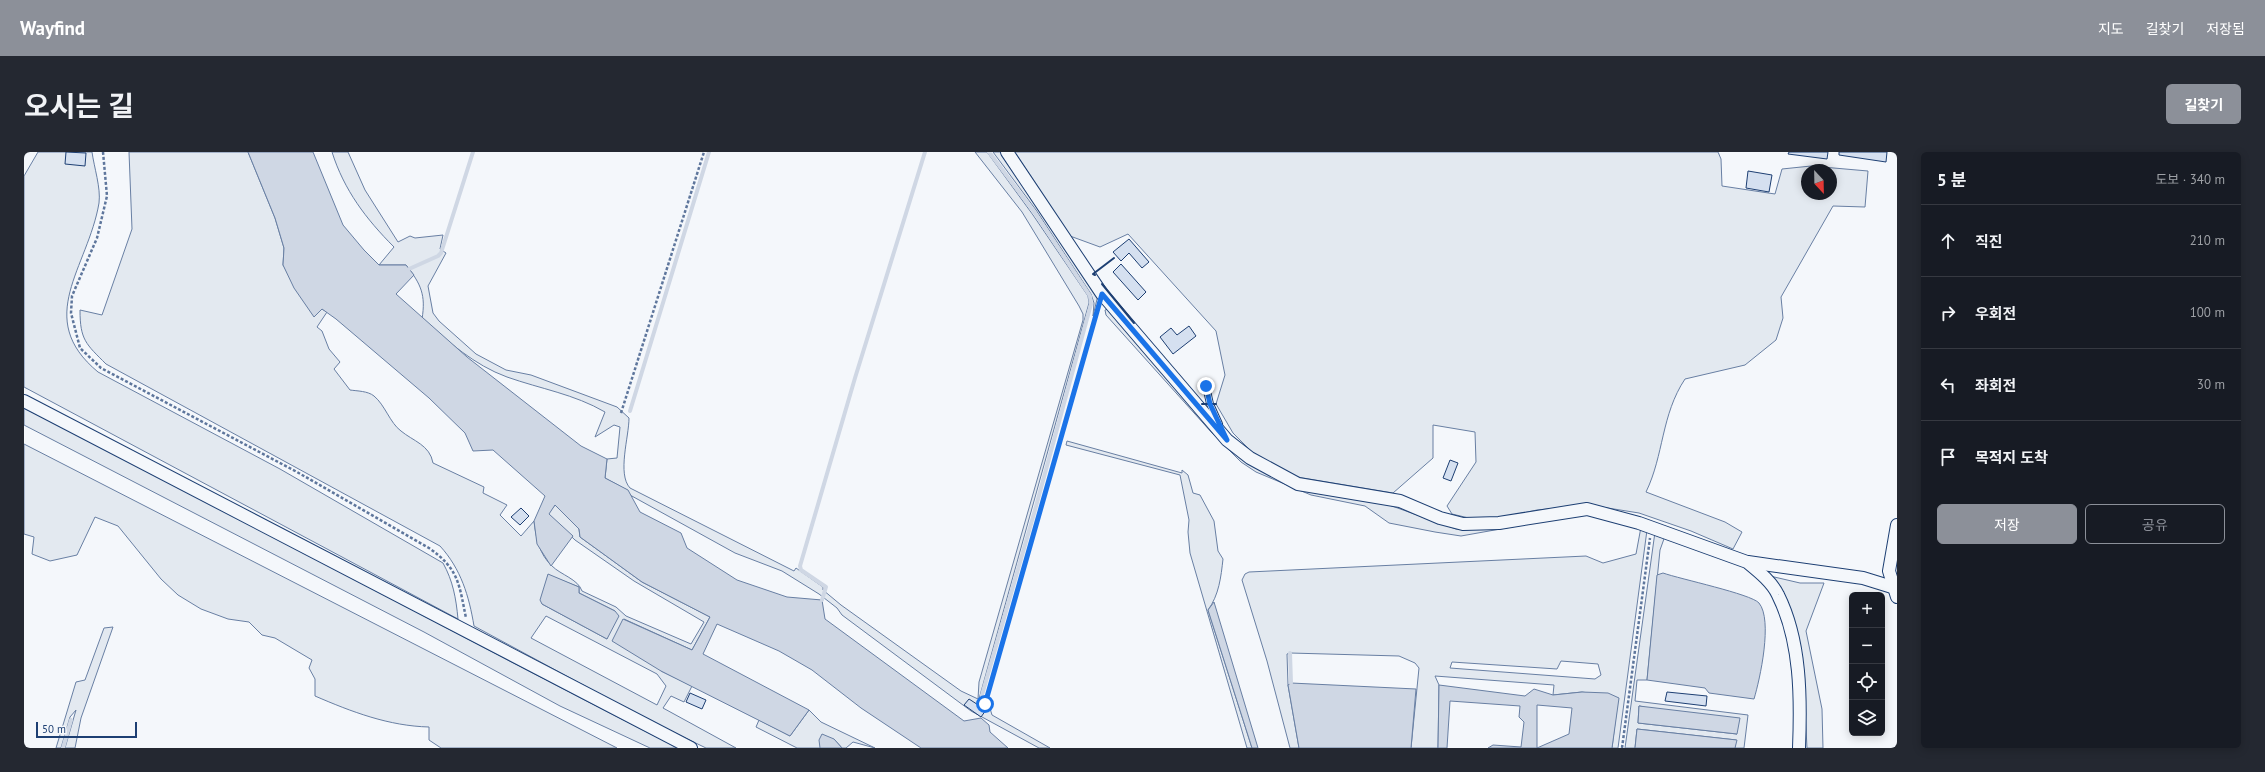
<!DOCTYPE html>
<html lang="ko">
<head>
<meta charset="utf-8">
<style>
  :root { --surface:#171b24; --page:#242831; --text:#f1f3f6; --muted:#9ea1a6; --line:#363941; --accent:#8c9099 }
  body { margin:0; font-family:"PT Sans","Noto Sans KR",sans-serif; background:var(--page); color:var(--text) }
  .controls { position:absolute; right:12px; bottom:12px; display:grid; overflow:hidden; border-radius:6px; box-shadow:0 2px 10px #0003 }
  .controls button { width:36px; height:36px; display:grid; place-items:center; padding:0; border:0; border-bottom:1px solid var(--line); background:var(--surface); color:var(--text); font:20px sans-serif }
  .compass { position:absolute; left:1777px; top:12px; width:36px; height:36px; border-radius:50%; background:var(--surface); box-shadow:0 2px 10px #0003; rotate:158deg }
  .scale { position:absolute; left:12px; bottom:10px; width:101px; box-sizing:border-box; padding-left:4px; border:2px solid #1d3f73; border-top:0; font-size:11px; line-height:14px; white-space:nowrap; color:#1d3f73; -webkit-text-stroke:3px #f4f7fb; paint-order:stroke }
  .stop { position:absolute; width:12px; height:12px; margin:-9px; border:3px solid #1a73e8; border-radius:50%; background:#fff }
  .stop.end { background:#1a73e8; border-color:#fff; box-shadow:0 1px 4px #0008 }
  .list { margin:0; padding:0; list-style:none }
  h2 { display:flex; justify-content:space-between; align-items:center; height:52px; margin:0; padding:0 16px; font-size:17px }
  h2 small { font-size:13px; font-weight:400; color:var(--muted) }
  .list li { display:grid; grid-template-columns:26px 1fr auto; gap:12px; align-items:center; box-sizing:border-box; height:72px; padding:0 16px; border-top:1px solid var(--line) }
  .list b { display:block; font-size:15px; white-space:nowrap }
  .list em { font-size:13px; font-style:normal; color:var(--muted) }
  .actions { display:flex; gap:8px; padding:12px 16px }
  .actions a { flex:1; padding:9px 0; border:1px solid var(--accent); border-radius:6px; text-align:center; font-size:14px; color:var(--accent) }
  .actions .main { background:var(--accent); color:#fff }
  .icon { flex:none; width:22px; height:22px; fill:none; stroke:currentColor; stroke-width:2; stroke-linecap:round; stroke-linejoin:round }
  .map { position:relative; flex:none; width:1873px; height:596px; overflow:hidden; border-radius:6px }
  header { display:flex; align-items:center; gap:24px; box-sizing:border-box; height:56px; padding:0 20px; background:var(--accent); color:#fff }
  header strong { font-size:19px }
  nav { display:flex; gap:22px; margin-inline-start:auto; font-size:14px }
  .intro { display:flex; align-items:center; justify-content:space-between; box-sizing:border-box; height:96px; padding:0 24px }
  h1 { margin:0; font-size:28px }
  .button { padding:10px 18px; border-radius:6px; background:var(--accent); color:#fff; font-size:14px; font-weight:700 }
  main { display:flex; gap:24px; padding:0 24px }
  aside { flex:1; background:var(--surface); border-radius:6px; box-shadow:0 2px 10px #0003 }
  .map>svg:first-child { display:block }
</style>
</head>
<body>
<header>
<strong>Wayfind</strong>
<nav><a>지도</a><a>길찾기</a><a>저장됨</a></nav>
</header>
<div class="intro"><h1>오시는 길</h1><a class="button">길찾기</a></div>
<main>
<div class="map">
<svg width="1873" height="596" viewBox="0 0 1873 596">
  <rect width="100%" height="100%" fill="#f4f7fb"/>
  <g fill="#e3e9f0" stroke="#687fa3" fill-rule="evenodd">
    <path d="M14,0h54c2,15 9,36 7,51 -11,65 -66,115 -1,169l182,97 163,94c10,18 13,35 15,56l-434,-232v-211z"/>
    <path d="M105,0h119l27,66 9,30 -1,17 31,51 8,-7 5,3 -10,15 5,4 7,18 11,13 -6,7 16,21c7,1 18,1 24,6 11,9 16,27 27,35 12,10 29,14 32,32l51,24 -1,6 24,12 -7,10 21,21 13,-15c2,17 5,33 18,45 9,9 26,13 30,25l34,16 10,9 65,28 13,-22 -70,-41 -59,-41 -27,-26 7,-9 24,24 1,8 62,45 68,35 -18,33 -68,-31 37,52 31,15 -8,16 -13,-6 -8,12 73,40h-30l-60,-29 -172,-93c-5,-30 -13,-57 -34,-80l-334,-182c-20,-20 -26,-24 -26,-54l22,5 30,-86zM524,423l31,12v6l36,18 -8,28 -65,-35zM522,464l111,58 9,12 -9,19 -126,-67z"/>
    <path d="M308,0h16l17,38 33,52 12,-6 5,2 28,-3 -3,14 6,4 -18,33 5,27 6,8 37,33 30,16 25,5 86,32 12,11c0,19 -12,56 1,70l164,83 2,-3 27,19v3l18,15 120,86 17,8 1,-17 104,-362v-6l-4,-8 -57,-94 -47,-60h12l46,63 55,81 1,7 -110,396 10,6 3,10 58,33h-11l-68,-37 -129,-96 -5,-7 -18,-14 -37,-23 -47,-18 -105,-58 -3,-5 -22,-12 2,-19 10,-1 3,-31 -6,-2 -19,12 10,-25c-31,-18 -64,-23 -98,-35 -33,-12 -58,-35 -85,-58 4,-24 -1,-35 -16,-54h-27l15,-18c-28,-28 -50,-57 -62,-95z"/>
    <polygon points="969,0 977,0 1074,143 1069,164 1070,151 1067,142 1012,58"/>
    <path d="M990,0h704l3,7 1,27 53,8 7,-25 29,-3 57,5 -3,36 -32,-1 -52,91 2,21 -7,22 -31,25 -60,14c-24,36 -21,76 -39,113l79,30 17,10 -9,17 -42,-18 -52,-18 -50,-8 -52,5 -40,8 -24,1 -21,-5 -5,-8 29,-44 -1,-30 -42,-7v33l-40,35 -96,-16 -43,-23 -21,-21 -17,-29 9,-29 -9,-44 -88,-97 -28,13 -30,-11zM1783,18h24v24h-24z"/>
    <polygon points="1084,157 1187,275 1248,323 1354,349 1432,377 1454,377 1538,366 1437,384 1411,380 1365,371 1341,354 1287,343 1232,320 1217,310 1188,281 1082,163 1081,158"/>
    <path d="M0,256c219,111 435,228 654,340h-28l-90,-42 -136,-74 -400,-207z"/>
    <path d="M1043,289l115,32v-3l6,5 5,18 7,2 14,26 4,30 5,8c-2,18 -4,36 -15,51l44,138h-5l-57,-195 -2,-21 1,-12 -9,-45 -114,-30z"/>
    <path d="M0,292l593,304h-176l-12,-8v-13c-40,-1 -77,-15 -114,-31v-17l-6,-11 3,-8 -37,-22 -13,-3 -13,-13 -21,-3 -27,-10 -23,-14 -17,-16 -43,-53 -23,-9 -18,38 -27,6 -18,-7 2,-17 -10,-3z"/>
    <path d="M1617,375l6,3 -29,218h-6l6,-50 -36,-6 -29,3 1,-10 -119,-9 4,9 -1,63h-27l8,-80 -4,-5 -16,-7 -109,-3 -3,1 1,31 11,63h-9l-23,-87 -25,-81 3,-6 4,-2 337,-16 17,7 33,-9zM1537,509l37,3 3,11 -6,4 -145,-11 2,-6 105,7z"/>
    <path d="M1631,380l10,4 -5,14 -13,130h-10l-2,21 113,14 -4,33h-9l1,-8 -99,-11 -2,19h-10zM1615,554h1l97,28 -99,-11z"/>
    <polygon points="1746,424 1776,431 1800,431 1782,479 1798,557 1799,596 1783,596 1779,519"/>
    <polygon points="89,475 57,566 51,596 41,596 52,558 46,565 37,596 32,596 52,530 61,528 80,476"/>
    <polygon points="785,558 797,570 851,596 829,590 822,596 818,596 810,587 796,596 798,596 773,596 732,575 735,568 766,584"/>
  </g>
  <g fill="#cfd7e4" stroke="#687fa3" fill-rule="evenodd">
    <polygon points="224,0 289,0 319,73 340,98 355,113 382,113 390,123 372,142 443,205 557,294 583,307 581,326 604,338 616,360 657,381 663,396 713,428 763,445 798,448 801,467 940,569 957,566 965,573 966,580 984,596 897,596 837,556 788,518 755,499 693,472 679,502 785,558 766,584 637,519 588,489 599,467 668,498 686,465 618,430 556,385 555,377 531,353 525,362 549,384 527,414 513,392 510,369 521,344 469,298 449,299 441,281 405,246 312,167 298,157 290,165 270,136 259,113 260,96 251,66"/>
    <path d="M1639,421c17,6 88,21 96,30 14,17 1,76 -5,96l-45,-6 -4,-5 -58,-8 10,-105z"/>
    <polygon points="524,422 555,435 555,441 591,459 595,464 583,487 518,452 516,448"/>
    <polygon points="1190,450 1234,596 1228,596 1184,458"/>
    <polygon points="1267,531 1392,537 1387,596 1275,596 1264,533"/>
    <path d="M1415,533l86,11 9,-7 19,6 29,-3 26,1 11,5 -7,50h-124l5,-3 28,2 3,-25 -5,-5 1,-11 -70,-5 -3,47h-9zM1513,553l35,3 -3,26 -32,14z"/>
    <polygon points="1615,554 1716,566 1713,582 1614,571"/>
    <polygon points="1613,577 1713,588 1711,596 1611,596"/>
    <polygon points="798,582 810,587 818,596 796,596 795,588"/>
  </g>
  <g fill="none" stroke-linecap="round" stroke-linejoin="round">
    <g stroke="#cfd7e4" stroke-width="4">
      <polyline points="385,117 414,104 417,101 449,0"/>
      <polyline points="606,259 685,0"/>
      <polyline points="798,448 802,435 777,418 776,414 831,226 901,0"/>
      <polyline points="1266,501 1267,531"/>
      <polyline points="958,543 1011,358 1067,152 1066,144 1011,61 965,0"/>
      <polyline points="39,596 47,568"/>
    </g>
  </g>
  <g fill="#d5e0f0" stroke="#1d3f73">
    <polygon points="42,0 62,1 61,14 41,12"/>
    <polygon points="1765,0 1804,0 1803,7 1764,2"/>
    <polygon points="1815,0 1863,0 1862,10 1815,3"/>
    <polygon points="1724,19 1748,23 1745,40 1722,36"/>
    <polygon points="1105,87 1125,110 1118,116 1105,101 1097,109 1089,100"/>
    <polygon points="1097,112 1122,140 1114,148 1089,120"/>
    <polygon points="1165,174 1172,184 1149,202 1136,185 1147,176 1153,183"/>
    <polygon points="1426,308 1434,311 1427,329 1419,326"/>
    <polygon points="497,356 505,364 496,373 487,365"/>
    <polygon points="1643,540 1683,544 1682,554 1641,549"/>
    <polygon points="666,541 682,548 678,557 662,550"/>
    <polygon points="945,547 962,558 957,565 940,553"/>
  </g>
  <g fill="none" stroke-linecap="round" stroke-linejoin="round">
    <g stroke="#1d3f73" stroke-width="8">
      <polyline id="service" points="1182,234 1186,252 1195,272"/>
    </g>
    <g stroke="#1d3f73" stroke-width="14">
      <g id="minor">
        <path d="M983,0l95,142 125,146 23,18 48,26 102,17 40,17 23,6 36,-1 88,-14 52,14 108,39c11,9 25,20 31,33 23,46 23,103 21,153"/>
        <polyline points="0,249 667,596"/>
        <polyline points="1873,373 1865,419 1873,445"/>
        <polyline points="1724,410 1839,426 1868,435"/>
      </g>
    </g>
    <g stroke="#5e769c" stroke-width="2.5" stroke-dasharray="3 2" stroke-linecap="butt">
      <path d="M79,0l4,44 -10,42 -25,58 -1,17 9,35 21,20 196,104 132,76c30,21 30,36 37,70"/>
      <polyline points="597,261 680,0"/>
      <polyline points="961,552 1074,156"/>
      <polyline points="1598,596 1626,386"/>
    </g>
    <use href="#service" stroke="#f4f7fb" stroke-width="6"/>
    <use href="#minor" stroke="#f4f7fb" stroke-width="12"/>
    <g stroke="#1d3f73" stroke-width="2">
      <polyline points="1071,123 1069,122 1090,106"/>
      <polyline points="1078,132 1110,171"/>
      <polyline points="1178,252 1192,252"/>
    </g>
  </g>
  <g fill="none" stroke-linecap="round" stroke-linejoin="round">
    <polyline stroke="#1a73e8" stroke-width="5" points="961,552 1078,142 1203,288 1186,252 1182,234"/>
  </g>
</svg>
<div class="controls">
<button>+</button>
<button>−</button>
<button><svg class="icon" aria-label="locate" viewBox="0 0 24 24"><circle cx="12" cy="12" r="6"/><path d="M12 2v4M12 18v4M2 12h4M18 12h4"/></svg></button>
<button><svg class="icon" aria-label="layers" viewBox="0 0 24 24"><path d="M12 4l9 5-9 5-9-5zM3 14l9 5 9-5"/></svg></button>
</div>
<svg class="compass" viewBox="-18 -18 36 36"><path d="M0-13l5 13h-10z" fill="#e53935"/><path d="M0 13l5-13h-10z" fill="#9ea1a6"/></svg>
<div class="scale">50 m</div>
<div class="stop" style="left:961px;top:552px"></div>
<div class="stop end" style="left:1182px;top:234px"></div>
</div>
<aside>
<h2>5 분<small>도보 · 340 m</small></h2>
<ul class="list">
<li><svg class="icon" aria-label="ahead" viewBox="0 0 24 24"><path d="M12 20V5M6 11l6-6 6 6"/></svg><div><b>직진</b></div><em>210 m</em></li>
<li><svg class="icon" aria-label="right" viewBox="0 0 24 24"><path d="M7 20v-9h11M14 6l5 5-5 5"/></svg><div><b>우회전</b></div><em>100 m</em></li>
<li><svg class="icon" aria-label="left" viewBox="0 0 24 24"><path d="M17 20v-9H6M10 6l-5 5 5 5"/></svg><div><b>좌회전</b></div><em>30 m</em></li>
<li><svg class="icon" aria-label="arrive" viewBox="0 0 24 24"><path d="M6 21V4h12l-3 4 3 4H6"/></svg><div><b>목적지 도착</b></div></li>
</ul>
<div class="actions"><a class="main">저장</a><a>공유</a></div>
</aside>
</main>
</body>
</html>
